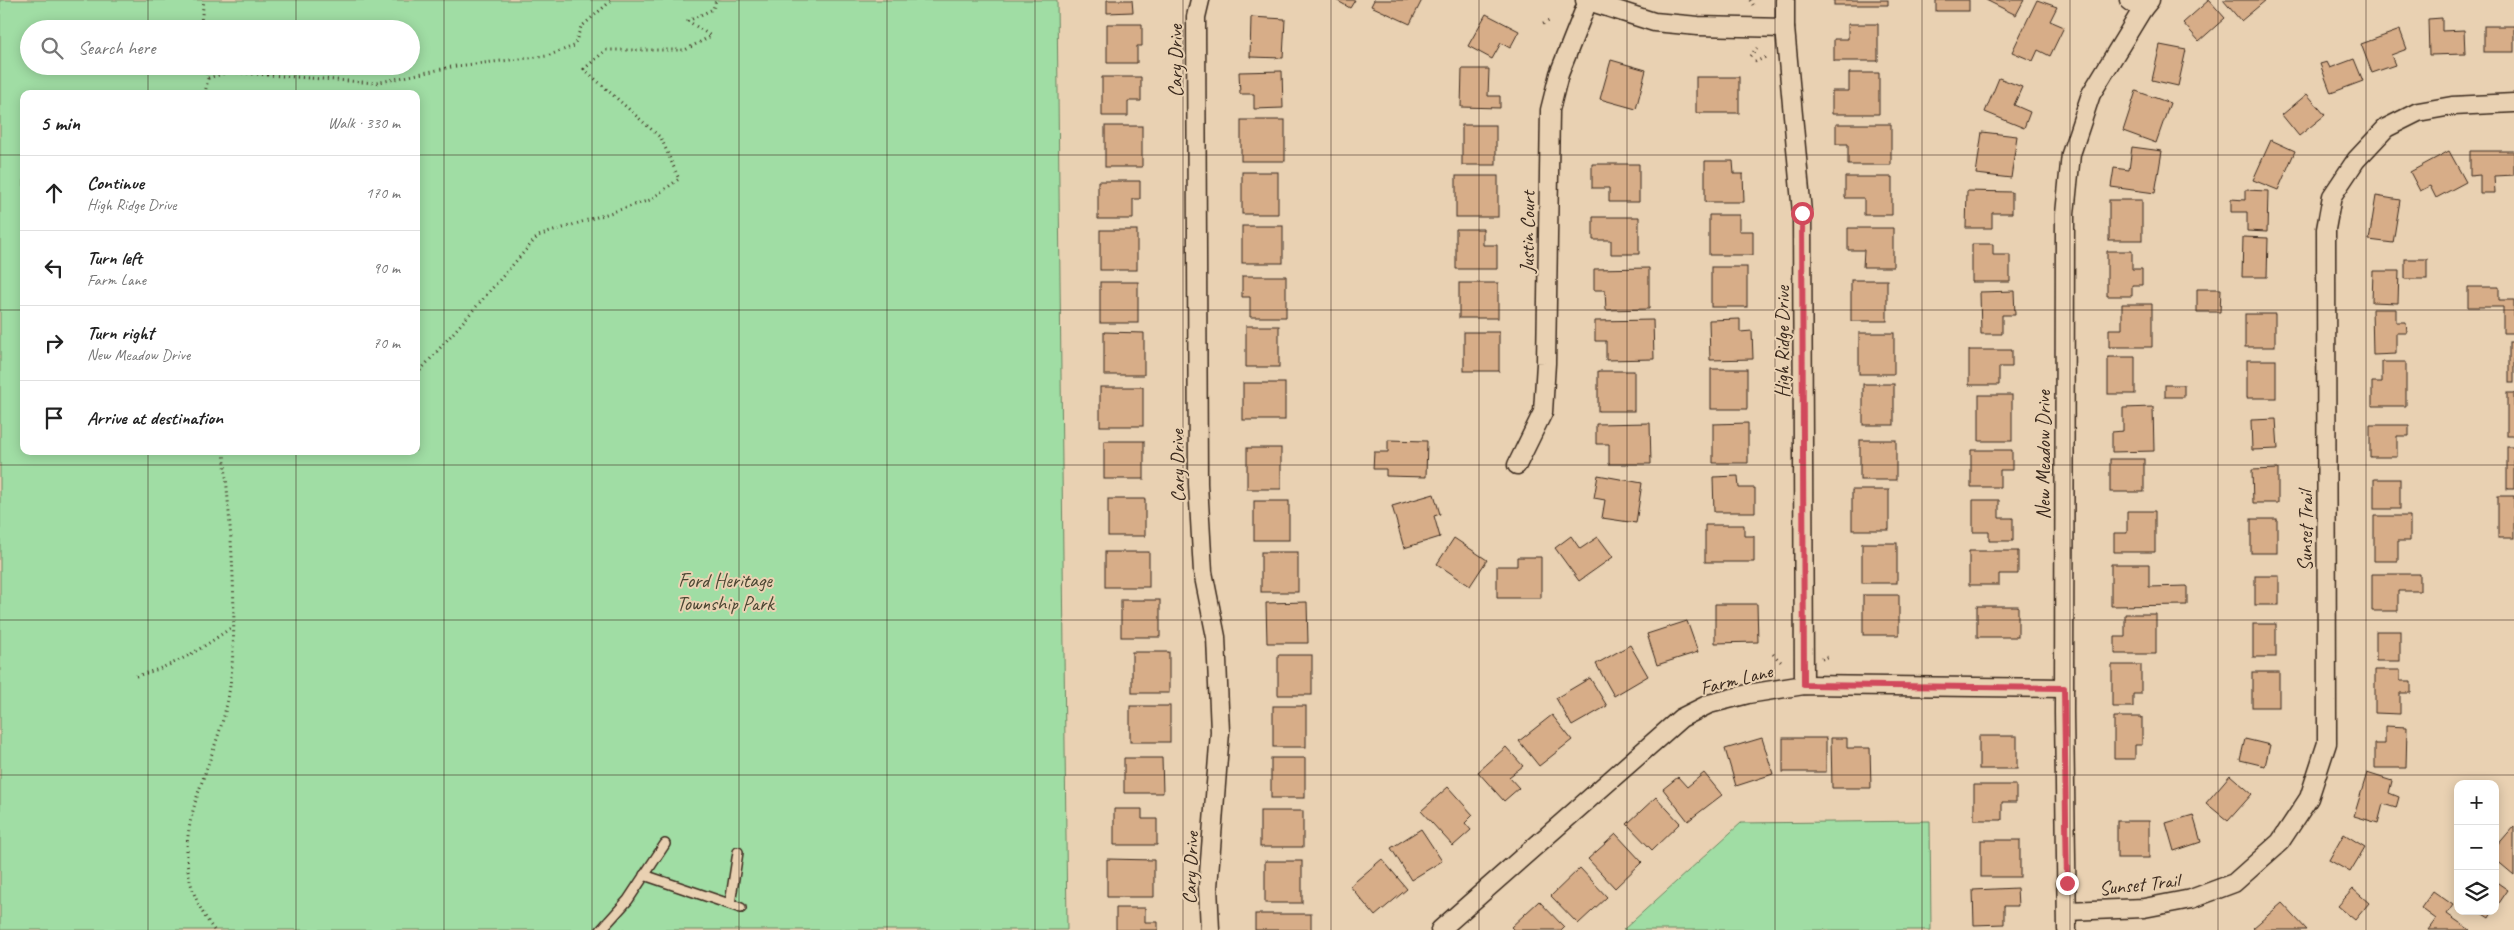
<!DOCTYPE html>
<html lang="en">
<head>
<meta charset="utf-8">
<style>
  :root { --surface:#fff; --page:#f2f2f2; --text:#222; --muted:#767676; --line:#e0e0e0 }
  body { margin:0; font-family:Caveat,sans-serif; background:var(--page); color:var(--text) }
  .controls { position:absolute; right:15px; bottom:15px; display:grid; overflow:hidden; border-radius:10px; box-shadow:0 2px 12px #0003 }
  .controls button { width:45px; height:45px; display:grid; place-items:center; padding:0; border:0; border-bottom:1px solid var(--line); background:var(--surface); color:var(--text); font:25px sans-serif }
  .stop { position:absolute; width:15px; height:15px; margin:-11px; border:4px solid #d1495b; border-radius:50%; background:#fff }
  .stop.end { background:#d1495b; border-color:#fff; box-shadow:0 1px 5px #0008 }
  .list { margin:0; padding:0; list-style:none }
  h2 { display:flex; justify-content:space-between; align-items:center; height:65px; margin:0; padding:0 20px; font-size:21px }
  h2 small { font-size:16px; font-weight:400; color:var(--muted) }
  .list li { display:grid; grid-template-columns:32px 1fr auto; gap:15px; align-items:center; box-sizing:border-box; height:75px; padding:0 20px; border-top:1px solid var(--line) }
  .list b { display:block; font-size:19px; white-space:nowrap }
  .list p { margin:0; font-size:16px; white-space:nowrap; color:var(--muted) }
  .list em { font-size:16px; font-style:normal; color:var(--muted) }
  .icon { flex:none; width:28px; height:28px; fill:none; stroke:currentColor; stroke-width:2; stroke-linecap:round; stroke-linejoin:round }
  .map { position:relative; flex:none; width:2514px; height:930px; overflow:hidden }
  .search { position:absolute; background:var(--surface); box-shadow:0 2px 12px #0003; left:20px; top:20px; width:400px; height:55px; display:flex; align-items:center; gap:12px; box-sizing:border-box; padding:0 18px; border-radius:28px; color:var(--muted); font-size:19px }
  .panel { position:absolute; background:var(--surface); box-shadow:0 2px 12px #0003; left:20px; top:90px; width:400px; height:365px; border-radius:10px }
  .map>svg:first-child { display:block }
</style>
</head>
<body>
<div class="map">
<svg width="2514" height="930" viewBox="0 0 2514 930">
  <rect width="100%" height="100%" fill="#e9d1b2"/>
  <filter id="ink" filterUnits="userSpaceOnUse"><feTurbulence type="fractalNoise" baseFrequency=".02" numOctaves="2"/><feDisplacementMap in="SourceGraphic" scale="10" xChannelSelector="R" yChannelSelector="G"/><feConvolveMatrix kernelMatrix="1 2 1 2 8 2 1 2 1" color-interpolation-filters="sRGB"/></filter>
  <g filter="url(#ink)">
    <g fill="#a0dda4" stroke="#6e8461" fill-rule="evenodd">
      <path d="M0,0h1057l10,930h-1067zM29,29h382v37h-382zM24,94h392v357h-392z"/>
      <polygon points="1930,821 1931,930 1623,930 1741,823"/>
    </g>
    <g fill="#d7ad88" stroke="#3b2a1e">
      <polygon points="1107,0 1132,0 1133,12 1107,13"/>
      <polygon points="1336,0 1355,0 1350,8"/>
      <polygon points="1374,0 1422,0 1410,24 1371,6"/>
      <rect x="1834" y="0" width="54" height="5"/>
      <rect x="1936" y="0" width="33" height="11"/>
      <polygon points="1986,0 2024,0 2016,15"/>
      <polygon points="2037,0 2057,7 2050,21 2064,27 2050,56 2038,50 2033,61 2012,52"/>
      <polygon points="2209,0 2225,18 2199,41 2183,23"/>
      <polygon points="2223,0 2266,0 2241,21"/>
      <polygon points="1486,14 1519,31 1510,48 1501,43 1492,59 1468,46"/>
      <polygon points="1251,17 1285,19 1283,58 1250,57"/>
      <polygon points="2442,18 2442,31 2464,30 2465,54 2429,55 2428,19"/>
      <polygon points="1107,24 1142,24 1142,46 1137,46 1137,63 1107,63"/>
      <polygon points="1848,24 1878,24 1878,61 1834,61 1834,39 1848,39"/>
      <rect x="2484" y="26" width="30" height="26"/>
      <polygon points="2400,30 2407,49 2391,55 2395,65 2372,73 2361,44"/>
      <polygon points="2160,45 2186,50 2178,86 2152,80"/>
      <polygon points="2354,59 2363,81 2331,93 2320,64 2327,62 2330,68"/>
      <polygon points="1611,60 1646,70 1636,109 1600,99"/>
      <polygon points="1462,69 1489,69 1488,96 1500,96 1500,108 1461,107"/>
      <polygon points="1282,71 1283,108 1254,109 1254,94 1240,94 1239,72"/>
      <polygon points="1849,73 1879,73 1879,114 1832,114 1832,91 1849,91"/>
      <polygon points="1102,77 1141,77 1141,101 1128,101 1128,116 1102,116"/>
      <rect x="1696" y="77" width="43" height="36"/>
      <polygon points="1999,78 2022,87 2014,105 2030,112 2024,128 1985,112"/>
      <polygon points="2136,91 2170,103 2156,143 2123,131"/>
      <polygon points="2307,94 2325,115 2299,136 2282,115"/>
      <rect x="1241" y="120" width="44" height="41"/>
      <polygon points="1836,124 1891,124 1891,165 1848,165 1848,144 1836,144"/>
      <rect x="1462" y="125" width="34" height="40"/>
      <rect x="1105" y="126" width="37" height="41"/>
      <polygon points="1982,132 2017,136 2011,178 1976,174"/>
      <polygon points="2271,140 2295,151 2278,190 2253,180"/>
      <polygon points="2132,147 2162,151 2155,193 2111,187 2114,168 2129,170"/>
      <polygon points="2449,151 2466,182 2436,198 2430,186 2420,191 2410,172"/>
      <polygon points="2470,151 2514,151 2514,175 2494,176 2495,193 2480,193 2480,175 2470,176"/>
      <polygon points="1705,161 1733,161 1734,174 1743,174 1744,202 1705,202"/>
      <polygon points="1592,164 1639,164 1639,202 1609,202 1609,188 1592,188"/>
      <rect x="1242" y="172" width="36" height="42"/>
      <rect x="1456" y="176" width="42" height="41"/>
      <polygon points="1845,177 1892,177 1892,215 1864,215 1864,198 1845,198"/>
      <polygon points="1098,181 1140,181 1140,199 1133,199 1133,219 1098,219"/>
      <polygon points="2245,190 2268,191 2267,232 2247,231 2247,212 2231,212 2231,199 2245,200"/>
      <polygon points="1967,191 2012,192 2012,213 1992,213 1992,228 1966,228"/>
      <polygon points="2376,196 2400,200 2393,243 2369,240"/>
      <rect x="2109" y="200" width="33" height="40"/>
      <polygon points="1709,215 1739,215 1739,231 1753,231 1753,255 1709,255"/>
      <polygon points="1593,217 1639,217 1639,254 1611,254 1611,240 1593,240"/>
      <rect x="1242" y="226" width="41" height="37"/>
      <polygon points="1848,228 1893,228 1893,267 1863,267 1864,250 1848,250"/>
      <polygon points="1456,229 1483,229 1483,245 1497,245 1497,269 1456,269"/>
      <rect x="1100" y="230" width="37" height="40"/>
      <polygon points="2243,237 2268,238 2267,277 2242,277"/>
      <polygon points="1972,244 1993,244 1993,255 2010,255 2010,282 1972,282"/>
      <polygon points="2107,251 2132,251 2132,269 2142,269 2142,285 2132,285 2132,296 2107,296"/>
      <rect x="2405" y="259" width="22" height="20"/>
      <rect x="1711" y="267" width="36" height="40"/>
      <polygon points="1649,268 1649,309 1606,310 1605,290 1594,290 1594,269"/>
      <polygon points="2373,271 2399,271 2398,303 2372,302"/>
      <polygon points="1242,276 1286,276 1286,317 1250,317 1250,297 1242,297"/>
      <rect x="1851" y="280" width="36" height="41"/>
      <rect x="1100" y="282" width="38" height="41"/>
      <rect x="1459" y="283" width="39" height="35"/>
      <polygon points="2468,287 2499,287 2499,300 2514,300 2514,333 2503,333 2503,307 2468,307"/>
      <polygon points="2197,289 2221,289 2220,312 2197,312"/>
      <polygon points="2014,291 2015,315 2002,315 2002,334 1981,334 1980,292"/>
      <polygon points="2122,304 2152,304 2152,347 2109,347 2109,329 2122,329"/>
      <polygon points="2372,309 2396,309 2396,322 2406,322 2407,333 2396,333 2396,354 2373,355"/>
      <rect x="2245" y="314" width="30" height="33"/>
      <polygon points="1740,319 1740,332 1752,331 1753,359 1710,360 1709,320"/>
      <polygon points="1653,320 1654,359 1606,360 1606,341 1595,341 1595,321"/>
      <rect x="1246" y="326" width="33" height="41"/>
      <polygon points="1104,332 1144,333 1144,375 1104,375"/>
      <rect x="1464" y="332" width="35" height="39"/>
      <rect x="1859" y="333" width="35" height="41"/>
      <rect x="2509" y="342" width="5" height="41"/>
      <polygon points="1969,350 2012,350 2012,367 1999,367 1999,385 1969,385"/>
      <rect x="2108" y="357" width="27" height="37"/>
      <rect x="2247" y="360" width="29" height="38"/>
      <polygon points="2382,362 2406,362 2406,406 2372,406 2372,382 2382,382"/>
      <rect x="1711" y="369" width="36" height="40"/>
      <rect x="1598" y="371" width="36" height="40"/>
      <rect x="1243" y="383" width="42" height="37"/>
      <rect x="1863" y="384" width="31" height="41"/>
      <rect x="2165" y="385" width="19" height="12"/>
      <rect x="1100" y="387" width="43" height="39"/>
      <rect x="2507" y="393" width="7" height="43"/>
      <rect x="1979" y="395" width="33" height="46"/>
      <polygon points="2153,407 2154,451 2112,452 2112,432 2123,431 2123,408"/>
      <polygon points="2276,419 2278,449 2252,450 2251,420"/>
      <polygon points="1650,423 1651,464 1609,464 1609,444 1596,444 1596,424"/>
      <polygon points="1748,423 1748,463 1713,463 1713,424"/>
      <polygon points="2370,425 2409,425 2409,436 2397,436 2397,457 2370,457"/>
      <polygon points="1388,440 1427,441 1426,477 1386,476 1386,469 1373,469 1374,452 1388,452"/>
      <rect x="1860" y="440" width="36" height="40"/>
      <rect x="1104" y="441" width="40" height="38"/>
      <rect x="2507" y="447" width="7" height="42"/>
      <rect x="1247" y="448" width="34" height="41"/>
      <polygon points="1971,450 2012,450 2012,470 2000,470 2000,487 1971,487"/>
      <rect x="2110" y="459" width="34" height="33"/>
      <polygon points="2278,469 2278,503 2253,503 2252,470"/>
      <polygon points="1598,475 1642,483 1636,523 1602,518 1605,500 1594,498"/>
      <polygon points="1738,476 1739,488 1755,488 1755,512 1714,512 1713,477"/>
      <rect x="2374" y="479" width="26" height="30"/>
      <rect x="1852" y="490" width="37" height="40"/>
      <polygon points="1434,494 1440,514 1434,516 1440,537 1404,548 1392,506"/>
      <rect x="2498" y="496" width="16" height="42"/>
      <rect x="1108" y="499" width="37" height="37"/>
      <polygon points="1973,500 1999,500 1999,518 2013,518 2013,541 1989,541 1989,532 1973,532"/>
      <rect x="1254" y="501" width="35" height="39"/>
      <polygon points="2127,511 2155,511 2155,552 2114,552 2114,533 2127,533"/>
      <polygon points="2374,516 2410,516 2410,541 2398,541 2398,561 2374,561"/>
      <rect x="2251" y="519" width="26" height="34"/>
      <polygon points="1705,525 1744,525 1744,536 1754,536 1754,562 1705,562"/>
      <polygon points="1571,536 1580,549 1598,537 1613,557 1579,581 1555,548"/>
      <polygon points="1454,538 1487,560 1470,586 1437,564"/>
      <rect x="1862" y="543" width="35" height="40"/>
      <polygon points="1969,551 2018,551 2018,574 1999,574 1999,585 1969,585"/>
      <rect x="1105" y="552" width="44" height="35"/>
      <rect x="1261" y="552" width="37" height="40"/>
      <polygon points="1517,557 1541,557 1541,598 1497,598 1497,566 1517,566"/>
      <polygon points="2111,564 2149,564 2149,587 2187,586 2187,605 2111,606"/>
      <polygon points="2372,574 2420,574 2420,591 2398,591 2398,611 2372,611"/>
      <rect x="2255" y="576" width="24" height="29"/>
      <rect x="1863" y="595" width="36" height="40"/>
      <rect x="1121" y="600" width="39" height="37"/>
      <polygon points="1307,602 1308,643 1267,643 1266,603"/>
      <polygon points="1715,604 1757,604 1758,642 1715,643"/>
      <rect x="1977" y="606" width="41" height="31"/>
      <polygon points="2125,614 2156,614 2156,654 2115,654 2115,637 2125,637"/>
      <polygon points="1687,621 1698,652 1657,665 1647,634"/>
      <rect x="2253" y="624" width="23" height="33"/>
      <rect x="2376" y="631" width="24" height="30"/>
      <polygon points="1630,645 1648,676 1614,696 1596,664"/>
      <rect x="1132" y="652" width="37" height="41"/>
      <rect x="1278" y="655" width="34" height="40"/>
      <polygon points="2112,665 2141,665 2141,694 2133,694 2133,707 2112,707"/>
      <polygon points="2375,670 2400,670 2400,681 2411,681 2411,693 2400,693 2400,714 2375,713"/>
      <rect x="2252" y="672" width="27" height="35"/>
      <polygon points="1590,678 1607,706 1572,726 1556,698"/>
      <rect x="1130" y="706" width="40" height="36"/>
      <rect x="1273" y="706" width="33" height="41"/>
      <polygon points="1552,715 1572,740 1539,766 1519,741"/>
      <polygon points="2114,717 2142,717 2142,745 2135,745 2135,759 2114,759"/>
      <polygon points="2385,726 2407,727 2406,768 2375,768 2375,744 2385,744"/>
      <rect x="1979" y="736" width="38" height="33"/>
      <polygon points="1762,738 1773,774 1736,786 1725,749"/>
      <rect x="1783" y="738" width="43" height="34"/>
      <polygon points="1831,738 1847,738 1847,748 1870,748 1871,788 1832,788"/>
      <polygon points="2245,739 2270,745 2265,766 2240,760"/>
      <polygon points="1506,747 1523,766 1509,777 1519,788 1504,801 1478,772"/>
      <polygon points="1124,758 1162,758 1163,793 1124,793"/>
      <rect x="1271" y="758" width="34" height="40"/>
      <polygon points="1704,773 1722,795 1688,821 1663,789 1678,777 1687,787"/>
      <polygon points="2367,773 2392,781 2389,793 2399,797 2396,808 2383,804 2378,823 2354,816"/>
      <polygon points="2230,775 2252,794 2228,821 2206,803"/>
      <polygon points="1974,785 2016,785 2016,802 2002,802 2002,820 1974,820"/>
      <polygon points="1448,787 1473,815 1465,823 1471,830 1453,846 1421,811"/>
      <polygon points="1656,797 1680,823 1652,850 1627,824"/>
      <polygon points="1114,809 1142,809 1142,819 1157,819 1157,845 1114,845"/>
      <rect x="1260" y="811" width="43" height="36"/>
      <polygon points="2193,815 2201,842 2174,851 2166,823"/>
      <rect x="2117" y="821" width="32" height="37"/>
      <polygon points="2514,826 2514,875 2495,859 2495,848"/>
      <polygon points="1421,829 1442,861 1411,880 1391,848"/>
      <polygon points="1616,834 1642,862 1615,888 1588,859"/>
      <polygon points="2344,834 2365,847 2350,872 2329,860"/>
      <rect x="1981" y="840" width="39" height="37"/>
      <polygon points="1107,859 1154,860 1154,897 1107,897"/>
      <polygon points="1382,859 1407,889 1375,916 1350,886"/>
      <rect x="1265" y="861" width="37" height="42"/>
      <polygon points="1580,868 1607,897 1578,924 1551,896"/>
      <polygon points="2495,881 2508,890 2495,909"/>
      <polygon points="2017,888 2018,906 2004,906 2004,924 1974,925 1973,890"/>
      <polygon points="2353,889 2369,903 2355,920 2338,906"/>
      <polygon points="2433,891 2453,905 2447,914 2470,930 2428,930 2436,919 2421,908"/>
      <polygon points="1539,901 1564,927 1561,930 1514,930 1511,927"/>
      <polygon points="2282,903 2307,930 2255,930 2253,928"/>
      <polygon points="1116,908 1145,908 1145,922 1158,922 1158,930 1116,930"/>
      <polygon points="2478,911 2493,911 2489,918"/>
      <rect x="1255" y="914" width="56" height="16"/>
    </g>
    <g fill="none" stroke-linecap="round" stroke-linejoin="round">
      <g stroke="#3b2a1e" stroke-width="12">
        <g id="lane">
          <polyline points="644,875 741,908"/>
          <polyline points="730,904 738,852"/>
          <polyline points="601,930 628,900 665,844"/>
        </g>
      </g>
      <g stroke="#3b2a1e" stroke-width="21">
        <g id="street">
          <polyline points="1200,0 1196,17 1198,484 1203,572 1216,637 1220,732 1208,887 1210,930"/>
          <polyline points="1585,0 1654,22 1698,26 1785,28"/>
          <polyline points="1785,0 1785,28 1802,213 1804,685"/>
          <polyline points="2129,0 2142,10"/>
          <polyline points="1517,465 1543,412 1546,363 1550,110 1559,74 1588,1"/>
          <polyline points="2067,911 2144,908 2191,899 2234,883 2280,842 2309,798 2327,743 2326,229 2332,196 2356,160 2386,128 2418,112 2452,106 2514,103"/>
          <polyline points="1440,930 1681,718 1709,704 1748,694 1804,685 2064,688"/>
          <polyline points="2067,930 2064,713 2065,214 2071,154 2091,94 2142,10 2150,0"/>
        </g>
      </g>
      <g stroke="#3b2a1e" stroke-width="3" stroke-dasharray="1 4" stroke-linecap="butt">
        <polyline points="1750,0 1753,5"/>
        <polyline points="1543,24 1551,20"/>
        <polyline points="200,29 204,0"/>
        <polyline points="1750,56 1757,48"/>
        <polyline points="1755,62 1766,57"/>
        <polyline points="208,78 229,72 376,83 456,66 547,56 574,46 581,27 612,0"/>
        <polyline points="205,94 208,78 205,66"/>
        <polyline points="416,371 419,372 538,236 650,200 679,179 661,138 584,69 606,50 685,50 711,36 688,21 713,9 716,0"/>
        <polyline points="1773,654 1781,662"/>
        <polyline points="1822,659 1830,656"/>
        <path d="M136,676c41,-11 62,-25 96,-49"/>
        <path d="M214,930c-64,-87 4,-155 16,-244 9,-76 0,-159 -6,-235"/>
      </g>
      <use href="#lane" stroke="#e9d1b2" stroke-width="9"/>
      <use href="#street" stroke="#e9d1b2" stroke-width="18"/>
    </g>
  </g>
  <g fill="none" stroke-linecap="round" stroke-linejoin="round" filter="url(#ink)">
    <polyline stroke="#d1495b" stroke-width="6" points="1802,213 1804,685 2064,688 2067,883"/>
  </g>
  <path fill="none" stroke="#3b2a1e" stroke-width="1" stroke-opacity="0.55" d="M148,0v29M296,0v29M444,0v930M592,0v930M739,0v930M887,0v930M1035,0v930M1183,0v930M1331,0v930M1479,0v930M1627,0v930M1775,0v930M1922,0v930M2070,0v930M2218,0v930M2366,0v930M148,66v28M296,66v28M0,155h24M416,155h2098M0,310h24M416,310h2098M148,451v479M296,451v479M0,465h2514M0,620h2514M0,775h2514"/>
  <g text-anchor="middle" stroke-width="4" stroke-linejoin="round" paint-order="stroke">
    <g font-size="20" fill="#3b2a1e" stroke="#e9d1b2">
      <text transform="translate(1175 61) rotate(-90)" y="7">Cary Drive</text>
      <text transform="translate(1527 232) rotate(-89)" y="7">Justin Court</text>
      <text transform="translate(1782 342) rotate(-90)" y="7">High Ridge Drive</text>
      <text transform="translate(2043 455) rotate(-90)" y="7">New Meadow Drive</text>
      <text transform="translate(1177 466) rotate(-91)" y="7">Cary Drive</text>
      <text transform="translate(2305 531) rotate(-90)" y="7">Sunset Trail</text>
      <text transform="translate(1736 679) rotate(-14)" y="7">Farm Lane</text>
      <text transform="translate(1190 868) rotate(-88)" y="7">Cary Drive</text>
      <text transform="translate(2139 884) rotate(-6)" y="7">Sunset Trail</text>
    </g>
    <g font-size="20" fill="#4a4532" stroke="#e9d1b2">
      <text x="725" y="587">Ford Heritage<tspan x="725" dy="23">Township Park</tspan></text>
    </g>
  </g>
</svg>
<div class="controls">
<button>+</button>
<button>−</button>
<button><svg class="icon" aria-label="layers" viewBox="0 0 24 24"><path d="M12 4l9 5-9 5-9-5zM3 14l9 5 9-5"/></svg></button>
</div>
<div class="stop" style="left:1802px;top:213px"></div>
<div class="stop end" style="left:2067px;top:883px"></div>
<div class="search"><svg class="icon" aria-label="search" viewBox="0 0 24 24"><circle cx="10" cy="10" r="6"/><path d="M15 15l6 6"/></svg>Search here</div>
<section class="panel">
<h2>5 min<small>Walk · 330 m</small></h2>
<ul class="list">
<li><svg class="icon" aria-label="ahead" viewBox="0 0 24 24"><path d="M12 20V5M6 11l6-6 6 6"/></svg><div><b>Continue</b><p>High Ridge Drive</p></div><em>170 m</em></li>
<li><svg class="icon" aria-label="left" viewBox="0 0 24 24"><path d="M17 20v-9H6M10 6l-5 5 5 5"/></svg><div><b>Turn left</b><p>Farm Lane</p></div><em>90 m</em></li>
<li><svg class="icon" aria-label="right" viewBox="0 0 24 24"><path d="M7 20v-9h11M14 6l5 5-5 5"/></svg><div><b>Turn right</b><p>New Meadow Drive</p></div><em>70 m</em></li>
<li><svg class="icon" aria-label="arrive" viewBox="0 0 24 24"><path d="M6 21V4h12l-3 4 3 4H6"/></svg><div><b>Arrive at destination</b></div></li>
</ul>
</section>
</div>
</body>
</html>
